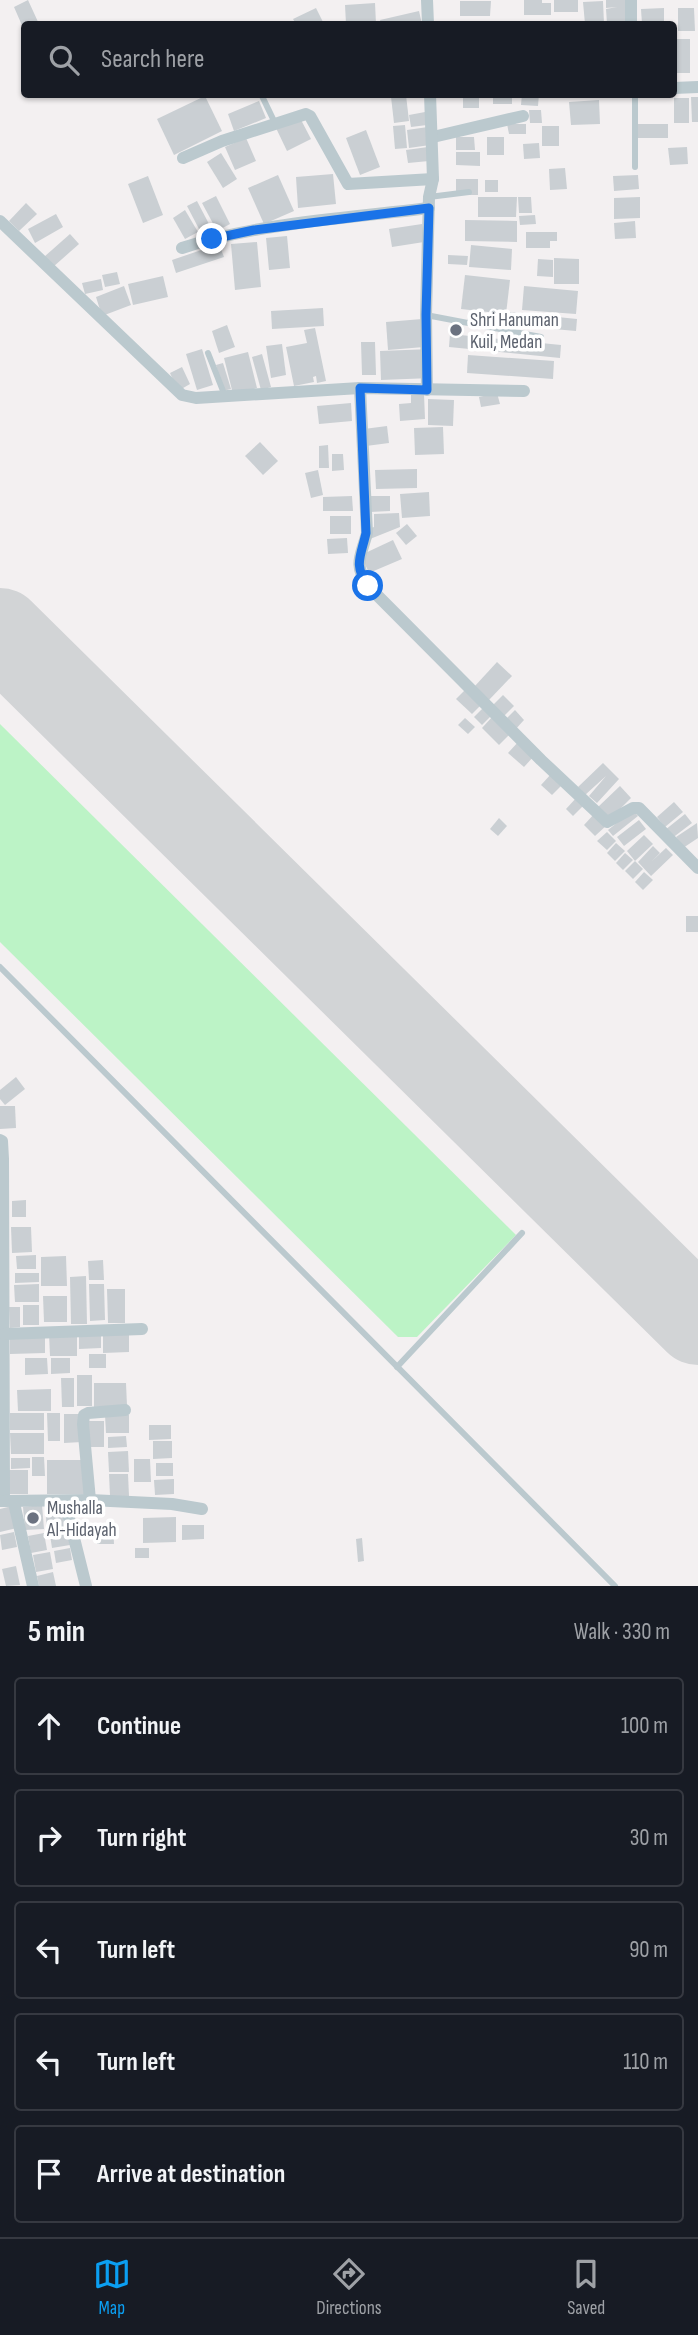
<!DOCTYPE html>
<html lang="en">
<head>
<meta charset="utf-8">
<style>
  :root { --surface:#171b24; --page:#242831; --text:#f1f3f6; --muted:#9ea1a6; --line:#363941; --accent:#0b9ff2 }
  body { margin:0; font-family:"Sofia Sans Condensed",sans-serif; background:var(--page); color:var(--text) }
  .stop { position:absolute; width:21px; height:21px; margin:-16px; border:5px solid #1a73e8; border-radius:50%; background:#fff }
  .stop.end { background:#1a73e8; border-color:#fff; box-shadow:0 2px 7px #0008 }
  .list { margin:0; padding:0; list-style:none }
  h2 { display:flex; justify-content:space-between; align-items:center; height:91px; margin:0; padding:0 28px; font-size:30px }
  h2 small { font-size:23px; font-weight:400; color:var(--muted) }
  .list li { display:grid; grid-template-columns:46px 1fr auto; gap:21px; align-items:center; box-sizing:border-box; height:98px; margin:0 14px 14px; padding:0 14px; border:2px solid var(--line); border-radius:7px }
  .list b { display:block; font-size:26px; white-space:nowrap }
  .list em { font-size:23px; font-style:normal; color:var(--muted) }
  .icon { flex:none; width:38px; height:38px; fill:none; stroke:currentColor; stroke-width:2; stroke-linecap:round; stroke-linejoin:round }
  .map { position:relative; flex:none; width:698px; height:1586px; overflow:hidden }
  .search { position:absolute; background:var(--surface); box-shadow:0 2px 5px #0004; left:21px; right:21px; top:21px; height:77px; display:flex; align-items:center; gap:18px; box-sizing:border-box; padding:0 24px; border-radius:7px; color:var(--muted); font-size:26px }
  .sheet { height:651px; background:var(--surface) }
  nav { display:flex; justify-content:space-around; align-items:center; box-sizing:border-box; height:98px; border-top:2px solid var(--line); background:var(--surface); font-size:19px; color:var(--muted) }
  nav a { display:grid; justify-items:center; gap:4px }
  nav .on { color:var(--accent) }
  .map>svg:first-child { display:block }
</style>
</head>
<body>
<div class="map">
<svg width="698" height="1586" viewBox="0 0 698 1586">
  <rect width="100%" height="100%" fill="#f3f0f1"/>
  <polygon fill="#bcf3c6" points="0,724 516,1235 417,1337 398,1337 0,942"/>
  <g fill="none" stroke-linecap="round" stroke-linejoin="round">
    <polyline stroke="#d2d4d6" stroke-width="88" points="0,632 698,1321"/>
  </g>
  <g fill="#cacfd3">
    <polygon points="28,0 39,24 24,24 24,30 14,7"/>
    <polygon points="524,0 542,0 542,3 551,3 551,15 524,15"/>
    <rect x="554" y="0" width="24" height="12"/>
    <polygon points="606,0 626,0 627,24 607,24 606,9 617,7 606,8"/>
    <polygon points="460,1 491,1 490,16 460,16"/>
    <polygon points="603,1 604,24 585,24 583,2"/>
    <polygon points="375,3 376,24 346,24 345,5"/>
    <polygon points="316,8 324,24 296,24 293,19"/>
    <polygon points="664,8 664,24 642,24 641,9"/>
    <polygon points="678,8 694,8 695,31 678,31"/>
    <polygon points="419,11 422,24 381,24 380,20"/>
    <rect x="674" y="39" width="16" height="34"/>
    <rect x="463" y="94" width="16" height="14"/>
    <rect x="493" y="94" width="19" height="10"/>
    <polygon points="522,94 539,94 538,106 521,105"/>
    <polygon points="406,95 409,121 394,123 391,97"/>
    <polygon points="205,96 222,131 174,155 157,119"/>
    <polygon points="691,97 698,97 698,122 692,122"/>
    <rect x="674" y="98" width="15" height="25"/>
    <polygon points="599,100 600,124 571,125 569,102"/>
    <polygon points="259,101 266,118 234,131 228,114"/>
    <polygon points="529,110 541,110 542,123 530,123"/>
    <polygon points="425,112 427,125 411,127 409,115"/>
    <polygon points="299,116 311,139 287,151 276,128"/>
    <polygon points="507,124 526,124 526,134 509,134"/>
    <rect x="638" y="124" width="30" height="14"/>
    <polygon points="405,125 407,148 395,149 393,126"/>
    <rect x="542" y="126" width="17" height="20"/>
    <polygon points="428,127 430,145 409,148 407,130"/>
    <polygon points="366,130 380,167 360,175 346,138"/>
    <polygon points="456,137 474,137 475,150 456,150"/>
    <rect x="487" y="137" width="17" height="18"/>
    <polygon points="246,138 256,161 235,170 225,147"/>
    <polygon points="539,143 540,158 524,159 523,144"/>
    <polygon points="428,147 429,161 408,163 406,150"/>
    <polygon points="687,147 688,164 670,165 668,148"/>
    <polygon points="456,152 480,152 480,166 456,165"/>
    <polygon points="221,153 237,179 223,188 207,162"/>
    <polygon points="565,168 567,189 550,190 549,169"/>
    <polygon points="333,174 336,204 298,208 296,177"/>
    <polygon points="278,175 294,211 264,224 248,188"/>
    <polygon points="638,175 639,189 614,191 613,176"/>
    <polygon points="148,176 163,215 143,223 128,184"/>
    <rect x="456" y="179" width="22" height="16"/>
    <rect x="485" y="180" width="13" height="12"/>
    <polygon points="216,196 230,224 217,231 202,203"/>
    <polygon points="478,197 517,197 516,217 478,217"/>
    <polygon points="518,197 531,197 532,213 519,213"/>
    <polygon points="640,197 640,218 614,219 614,198"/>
    <polygon points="197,201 209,224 199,229 187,206"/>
    <polygon points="26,203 37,214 19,231 9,221"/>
    <polygon points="185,210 198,232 185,239 173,218"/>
    <polygon points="56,214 63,227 35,243 28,229"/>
    <polygon points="535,215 536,224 520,225 519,216"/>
    <polygon points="465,220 517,221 517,242 465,241"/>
    <polygon points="635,221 636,238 615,239 614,223"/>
    <polygon points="422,224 424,242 392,247 389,229"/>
    <polygon points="526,232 557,232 557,241 550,241 550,248 526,248"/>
    <polygon points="70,234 79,244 53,267 44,257"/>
    <polygon points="287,236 290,268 269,270 266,238"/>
    <polygon points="257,242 261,287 235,290 231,244"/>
    <polygon points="219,244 224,257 176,273 172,260"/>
    <polygon points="471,245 512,249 511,270 469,267"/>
    <polygon points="448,255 468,256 467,265 448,264"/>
    <polygon points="554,258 579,259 579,284 554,284"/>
    <polygon points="538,259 553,260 553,277 537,276"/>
    <polygon points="117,272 120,284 105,287 102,275"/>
    <polygon points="465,275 510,280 506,314 461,309"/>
    <polygon points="163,276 168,297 133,305 128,284"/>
    <polygon points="101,279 103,290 85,294 82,283"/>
    <polygon points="124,286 131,305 102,316 96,297"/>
    <polygon points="524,286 578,291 576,314 522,310"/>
    <polygon points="323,308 324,326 272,329 271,311"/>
    <polygon points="508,312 577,319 576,331 507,325"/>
    <polygon points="422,319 424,347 388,350 386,322"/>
    <polygon points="227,325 235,347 219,353 212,331"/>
    <polygon points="315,328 326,381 317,383 316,376 313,377 314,382 294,386 286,347 307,343 304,330"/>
    <polygon points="450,334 561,345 560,358 449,347"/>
    <polygon points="361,342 375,342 376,375 362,375"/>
    <polygon points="282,344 286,375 271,378 266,346"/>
    <polygon points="202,349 213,385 197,390 186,354"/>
    <polygon points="431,349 432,378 381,380 380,351"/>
    <polygon points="248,352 257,388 233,394 224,358"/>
    <polygon points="262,354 271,387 261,390 252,357"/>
    <polygon points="468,355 554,361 553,379 467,373"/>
    <polygon points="223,363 231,389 223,391 216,365"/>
    <polygon points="182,367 190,384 178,391 170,373"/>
    <polygon points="497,393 500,404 481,407 479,397"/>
    <polygon points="424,394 425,419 400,421 399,404 411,403 411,395"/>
    <polygon points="428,399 454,400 453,426 428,425"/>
    <polygon points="351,403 352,421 319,424 317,406"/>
    <polygon points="387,426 389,443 366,446 364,429"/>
    <polygon points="443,427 444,454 415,455 414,428"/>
    <polygon points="260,442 278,461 263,475 245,456"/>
    <polygon points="328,445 329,468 319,468 319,446"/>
    <polygon points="332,454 343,454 344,470 332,471"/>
    <polygon points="417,469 417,488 376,489 375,470"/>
    <polygon points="318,470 323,495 311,498 305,473"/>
    <polygon points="429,492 430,516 402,518 400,494"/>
    <polygon points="352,496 353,511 323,511 323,497"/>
    <polygon points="370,496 390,496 390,511 370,512"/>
    <polygon points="399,513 400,527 370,539 368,529 374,527 374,514"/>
    <rect x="330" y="516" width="21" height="18"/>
    <polygon points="407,524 417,536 406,545 396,533"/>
    <polygon points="347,538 348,553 328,554 327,539"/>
    <polygon points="393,540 402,559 369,573 361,555"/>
    <polygon points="497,662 512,676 488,701 474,687"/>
    <polygon points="466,689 482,704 472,714 456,699"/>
    <polygon points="503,695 514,706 502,718 491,707"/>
    <polygon points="484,707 492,715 482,725 474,717"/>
    <polygon points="515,710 524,720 514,731 504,721"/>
    <polygon points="493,716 511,733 499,745 482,728"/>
    <polygon points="465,718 475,727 468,734 458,725"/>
    <polygon points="519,741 534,756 524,767 508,753"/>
    <polygon points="603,763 619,779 597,803 589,796 606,776 585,795 578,787"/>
    <polygon points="552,773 563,784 552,795 541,785"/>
    <polygon points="620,786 631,798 610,819 598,807"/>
    <polygon points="577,797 584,805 573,816 566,809"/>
    <polygon points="674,802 683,812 665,827 657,817"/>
    <polygon points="633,810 638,816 613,836 608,830"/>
    <polygon points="595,813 607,825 595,836 584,825"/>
    <polygon points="685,814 692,823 671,839 665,830"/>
    <polygon points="499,818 507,826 498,836 490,829"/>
    <polygon points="639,820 646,829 624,846 617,837"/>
    <polygon points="697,823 698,838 683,848 676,837"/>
    <polygon points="607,832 616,841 607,850 597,841"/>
    <polygon points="644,835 653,844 635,861 627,851"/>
    <polygon points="616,843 625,851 615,861 607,853"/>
    <polygon points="653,846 660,853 651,862 666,848 673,855 651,876 638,862"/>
    <polygon points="625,853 633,860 623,870 616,863"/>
    <polygon points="635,861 643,869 633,879 625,871"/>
    <polygon points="644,872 653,880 643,890 635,882"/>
    <rect x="686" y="916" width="12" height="16"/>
    <polygon points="16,1077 25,1089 5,1105 0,1099 0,1090"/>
    <polygon points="0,1106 15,1106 16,1128 0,1129"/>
    <polygon points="26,1200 26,1217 12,1217 12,1201"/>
    <polygon points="11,1227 31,1227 32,1252 12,1253"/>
    <polygon points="36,1255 36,1269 17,1269 16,1256"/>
    <polygon points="66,1256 67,1286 41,1286 41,1257"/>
    <polygon points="103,1260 104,1280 89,1280 88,1261"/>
    <polygon points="15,1273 39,1273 39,1282 15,1283"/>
    <polygon points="86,1276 87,1324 71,1324 70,1277"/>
    <polygon points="39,1284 39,1302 15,1302 14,1285"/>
    <polygon points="89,1284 104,1284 105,1320 90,1321"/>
    <polygon points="107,1289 125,1289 125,1323 108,1323"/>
    <polygon points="43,1296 67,1296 67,1322 44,1322"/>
    <rect x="23" y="1305" width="16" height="20"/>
    <polygon points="9,1307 20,1307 20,1327 10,1328"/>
    <polygon points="101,1332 101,1348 79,1349 79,1333"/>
    <polygon points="103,1332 129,1332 129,1352 103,1353"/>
    <polygon points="77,1333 77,1356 50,1356 49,1334"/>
    <polygon points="45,1334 45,1353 10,1354 10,1335"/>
    <rect x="89" y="1354" width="17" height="14"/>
    <polygon points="25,1358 47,1358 48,1374 25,1375"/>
    <polygon points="51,1358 70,1358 70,1373 51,1374"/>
    <rect x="77" y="1375" width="15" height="31"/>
    <polygon points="61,1378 74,1378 74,1407 62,1407"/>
    <polygon points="94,1383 126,1383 127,1406 94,1407"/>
    <polygon points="51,1389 51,1411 18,1411 17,1390"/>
    <rect x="10" y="1413" width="34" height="17"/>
    <polygon points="47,1413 60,1413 60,1441 48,1441"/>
    <polygon points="64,1414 81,1414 82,1442 64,1443"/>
    <polygon points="105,1415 129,1415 129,1433 106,1433"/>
    <polygon points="88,1421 104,1421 104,1447 89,1447"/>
    <polygon points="149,1425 171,1425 171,1439 149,1440"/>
    <polygon points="10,1433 44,1433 44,1454 11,1454"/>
    <polygon points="126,1436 127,1447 108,1448 108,1437"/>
    <polygon points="153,1441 172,1441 172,1458 153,1459"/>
    <polygon points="128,1451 129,1472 109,1472 108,1452"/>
    <polygon points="32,1457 44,1457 45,1476 32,1476"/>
    <polygon points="11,1458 30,1458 30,1468 11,1469"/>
    <polygon points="134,1459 150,1459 151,1482 134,1482"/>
    <rect x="47" y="1460" width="37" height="34"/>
    <rect x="156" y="1463" width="17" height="13"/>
    <polygon points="8,1470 28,1470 28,1494 9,1494"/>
    <polygon points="109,1474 128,1474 129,1496 110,1496"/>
    <polygon points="174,1479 174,1494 155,1495 154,1480"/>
    <polygon points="62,1503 64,1529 47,1530 45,1505"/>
    <polygon points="42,1505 44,1529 25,1530 23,1507"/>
    <polygon points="12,1506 17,1528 0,1532 0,1509"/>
    <polygon points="176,1517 176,1542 143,1543 143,1518"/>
    <polygon points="113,1523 114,1544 97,1544 96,1524"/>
    <polygon points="182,1525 204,1525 204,1539 182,1540"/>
    <polygon points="14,1532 17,1547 2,1550 0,1535"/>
    <polygon points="68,1532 70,1545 52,1548 50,1535"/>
    <polygon points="44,1533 47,1550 31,1553 28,1536"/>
    <polygon points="362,1538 364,1561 358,1562 356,1539"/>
    <polygon points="70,1548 72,1560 56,1563 54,1551"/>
    <rect x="135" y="1548" width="14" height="10"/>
    <polygon points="50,1552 53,1569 36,1572 33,1555"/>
    <polygon points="16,1566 20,1585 6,1586 2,1569"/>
    <polygon points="53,1572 56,1586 39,1586 37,1576"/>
  </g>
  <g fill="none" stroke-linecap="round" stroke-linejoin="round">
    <g stroke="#bbc9ce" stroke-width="6">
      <polyline points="261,94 275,123"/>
      <polyline points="635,167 635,94"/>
      <polyline points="429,197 469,192"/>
      <polyline points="426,315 541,337"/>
      <polyline points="208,353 225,396"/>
      <polyline points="0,967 615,1586"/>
      <polyline points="397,1367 522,1233"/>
    </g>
    <g stroke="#bbc9ce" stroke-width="12">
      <polyline points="427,0 428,24"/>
      <polyline points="631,24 631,0"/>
      <polyline points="674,88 698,87"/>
      <polyline points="433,137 523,116"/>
      <polyline points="183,158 222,141 306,114 310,116 348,184 433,179"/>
      <polyline points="0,221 182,395 196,398 360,388 524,391"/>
      <path d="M182,248c75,-25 167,-30 247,-40"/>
      <path d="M360,388l7,145c-6,23 -14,31 1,53l173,174 66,62 26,-14h6l59,60"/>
      <polyline points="427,390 426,315 429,197 433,179 430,94"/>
      <polyline points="0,1140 2,1141 3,1159 4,1501 0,1501"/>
      <polyline points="4,1334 142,1329"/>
      <polyline points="90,1500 83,1424 84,1415 88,1413 125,1410"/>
      <polyline points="4,1501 90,1500 172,1504 202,1509"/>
      <polyline points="65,1502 86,1586"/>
      <polyline points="14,1503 33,1586"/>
    </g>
  </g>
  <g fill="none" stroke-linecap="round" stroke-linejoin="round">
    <path stroke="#1a73e8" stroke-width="9" d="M212,239l42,-9 175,-22 -3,107 1,75 -67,-2 6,145c-5,23 -13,32 2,53"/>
  </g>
  <g fill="#6b7280" stroke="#fff" stroke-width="2.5">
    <circle cx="456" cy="330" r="7"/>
    <circle cx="33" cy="1518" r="7"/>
  </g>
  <g text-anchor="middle" stroke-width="7" stroke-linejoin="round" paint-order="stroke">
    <g font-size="19" fill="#5b616d" stroke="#fff" text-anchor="start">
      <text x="470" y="326">Shri Hanuman<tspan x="470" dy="22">Kuil, Medan</tspan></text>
      <text x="47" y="1514">Mushalla<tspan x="47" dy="22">Al-Hidayah</tspan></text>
    </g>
  </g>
</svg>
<div class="stop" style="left:368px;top:586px"></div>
<div class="stop end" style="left:212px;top:239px"></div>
<div class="search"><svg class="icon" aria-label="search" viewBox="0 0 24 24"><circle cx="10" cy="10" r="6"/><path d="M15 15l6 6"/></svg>Search here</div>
</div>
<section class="sheet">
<h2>5 min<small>Walk · 330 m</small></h2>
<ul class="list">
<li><svg class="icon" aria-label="ahead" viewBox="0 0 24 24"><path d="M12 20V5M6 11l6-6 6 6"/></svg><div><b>Continue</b></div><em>100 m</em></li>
<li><svg class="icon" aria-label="right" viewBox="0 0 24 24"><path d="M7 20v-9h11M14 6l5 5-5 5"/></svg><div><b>Turn right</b></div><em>30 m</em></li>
<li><svg class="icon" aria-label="left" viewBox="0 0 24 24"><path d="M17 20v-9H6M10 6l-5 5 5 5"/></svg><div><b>Turn left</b></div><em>90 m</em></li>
<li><svg class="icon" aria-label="left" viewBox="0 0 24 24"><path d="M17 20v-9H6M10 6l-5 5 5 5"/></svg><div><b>Turn left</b></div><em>110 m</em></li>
<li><svg class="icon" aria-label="arrive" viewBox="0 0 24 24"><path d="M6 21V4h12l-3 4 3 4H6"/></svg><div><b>Arrive at destination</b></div></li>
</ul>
</section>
<nav>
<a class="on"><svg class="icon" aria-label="map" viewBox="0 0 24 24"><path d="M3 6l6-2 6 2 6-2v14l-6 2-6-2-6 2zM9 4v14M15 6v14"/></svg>Map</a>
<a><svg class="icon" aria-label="directions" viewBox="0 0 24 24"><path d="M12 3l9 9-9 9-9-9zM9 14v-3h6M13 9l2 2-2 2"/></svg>Directions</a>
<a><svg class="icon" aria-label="saved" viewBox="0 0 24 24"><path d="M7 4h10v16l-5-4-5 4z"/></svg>Saved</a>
</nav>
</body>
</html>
